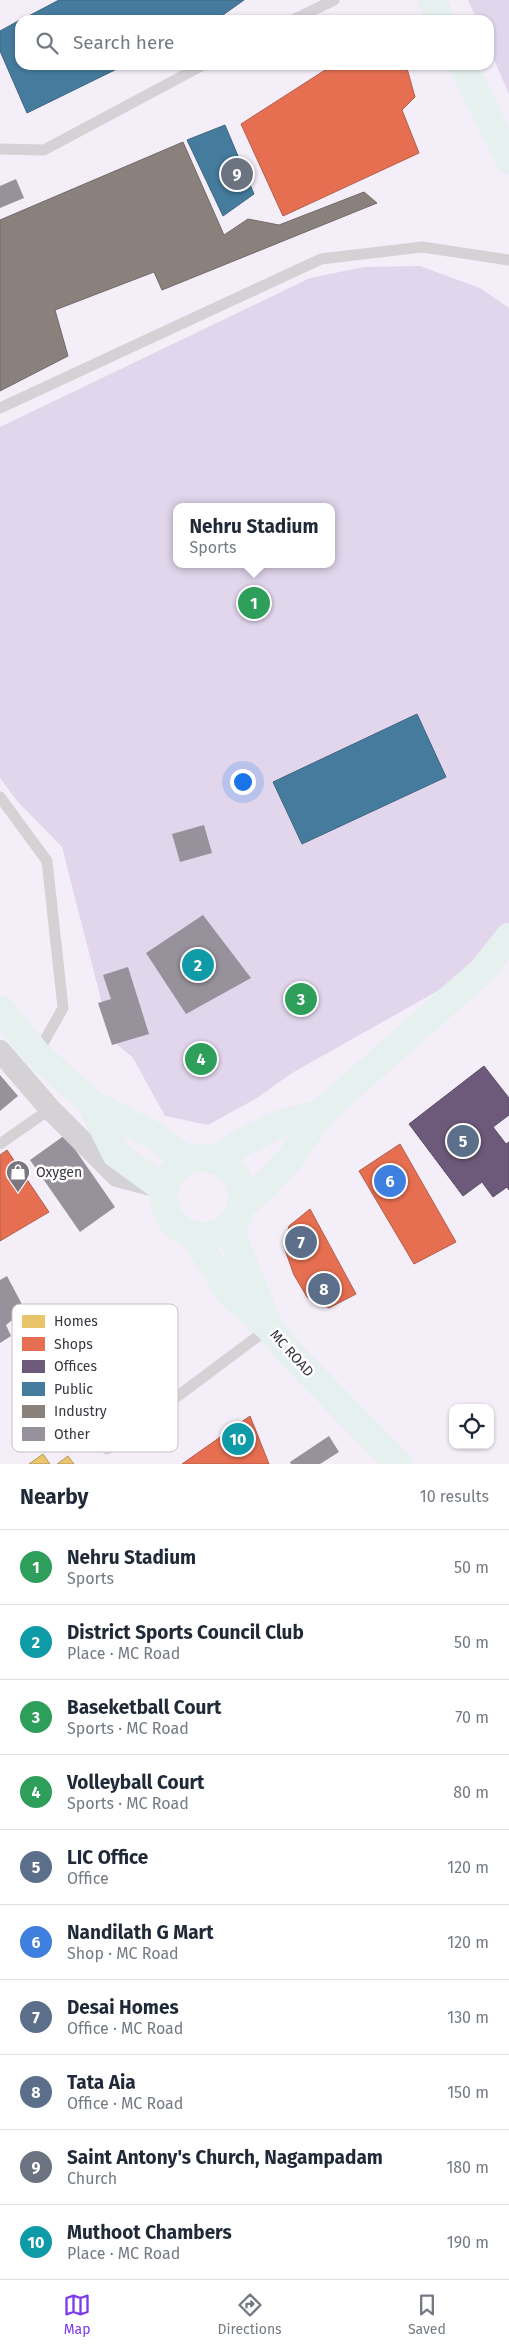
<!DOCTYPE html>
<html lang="en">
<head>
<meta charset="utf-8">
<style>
  :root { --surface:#fff; --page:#f6f6f7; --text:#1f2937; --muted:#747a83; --line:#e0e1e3; --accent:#7c3aed }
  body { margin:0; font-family:"Fira Sans",sans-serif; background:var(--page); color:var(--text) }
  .controls { position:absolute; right:15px; bottom:15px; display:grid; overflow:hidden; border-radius:10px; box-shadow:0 1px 4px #0004 }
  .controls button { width:45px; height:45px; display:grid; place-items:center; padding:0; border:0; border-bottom:1px solid var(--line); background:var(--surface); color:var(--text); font:25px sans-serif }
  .you { position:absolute; left:242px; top:781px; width:18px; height:18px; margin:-12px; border:4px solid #fff; border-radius:50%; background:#1a73e8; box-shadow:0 0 0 8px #1a73e833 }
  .badge { display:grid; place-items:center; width:32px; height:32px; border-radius:50%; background:var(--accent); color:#fff; font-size:16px; font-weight:700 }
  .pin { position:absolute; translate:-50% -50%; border:2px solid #fff; box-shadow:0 1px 5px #0006 }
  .popup { position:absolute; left:173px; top:503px; width:162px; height:65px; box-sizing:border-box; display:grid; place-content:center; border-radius:10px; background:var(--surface); filter:drop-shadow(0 1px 4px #0005); font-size:16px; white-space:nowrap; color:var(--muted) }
  .popup b { font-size:19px; color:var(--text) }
  .popup::after { content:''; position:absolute; left:50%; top:100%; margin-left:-10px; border:10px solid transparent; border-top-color:var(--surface) }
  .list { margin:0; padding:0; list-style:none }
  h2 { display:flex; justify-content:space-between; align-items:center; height:65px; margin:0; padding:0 20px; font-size:21px }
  h2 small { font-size:16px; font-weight:400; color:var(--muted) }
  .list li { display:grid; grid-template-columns:32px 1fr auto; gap:15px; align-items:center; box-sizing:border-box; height:75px; padding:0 20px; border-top:1px solid var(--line) }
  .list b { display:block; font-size:19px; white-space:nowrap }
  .list p { margin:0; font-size:16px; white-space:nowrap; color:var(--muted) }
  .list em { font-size:16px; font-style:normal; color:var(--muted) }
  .icon { flex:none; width:28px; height:28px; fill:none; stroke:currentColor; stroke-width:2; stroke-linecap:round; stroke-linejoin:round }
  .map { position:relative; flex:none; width:509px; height:1464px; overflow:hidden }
  .search { position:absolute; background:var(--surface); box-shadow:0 1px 4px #0004; left:15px; right:15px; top:15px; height:55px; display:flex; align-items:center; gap:12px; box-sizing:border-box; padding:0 18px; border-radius:15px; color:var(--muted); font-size:19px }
  .sheet { height:815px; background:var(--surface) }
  nav { display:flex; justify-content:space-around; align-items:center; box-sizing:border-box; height:70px; border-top:1px solid var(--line); background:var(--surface); font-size:14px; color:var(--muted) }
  nav a { display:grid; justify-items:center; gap:2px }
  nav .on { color:var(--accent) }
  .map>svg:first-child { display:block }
</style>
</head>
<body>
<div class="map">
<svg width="509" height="1464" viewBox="0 0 509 1464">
  <rect width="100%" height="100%" fill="#f4eef9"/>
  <g fill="#e2d6ed" fill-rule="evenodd">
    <polygon points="468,0 509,0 509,94 489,48 489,20 477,20"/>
    <path d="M420,266l60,22 29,20v622l-43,45 -174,98 -35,25 -49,27 -43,-9 -32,-58 -22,-19 -49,-192 -44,-45 -18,-24v-351l310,-149 54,-11zM176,507h156v57h-156z"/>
  </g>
  <g fill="#e9c46a" stroke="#b4995d">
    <polygon points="43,1454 50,1464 29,1464"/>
    <polygon points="68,1456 74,1464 57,1464"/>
  </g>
  <g fill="#e76f51" stroke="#b35e4c">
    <polygon points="333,65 406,65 415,97 402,110 419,153 283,216 241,124"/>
    <polygon points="400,1144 456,1242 414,1264 359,1171"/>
    <polygon points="7,1150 49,1212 0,1241 0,1155"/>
    <polygon points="310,1209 356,1294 329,1308 307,1297 294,1275 284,1247 289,1226"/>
    <polygon points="250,1416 269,1464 182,1464"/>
  </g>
  <polygon fill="#6d597a" stroke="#5e4e68" points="484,1066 509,1098 509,1115 493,1127 506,1144 509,1142 509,1190 507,1187 493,1197 482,1182 463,1196 409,1124"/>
  <g fill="#457b9d" stroke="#426681">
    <polygon points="59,0 244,0 216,20 21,20"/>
    <polygon points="20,20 20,65 125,65 27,113 0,51 0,31"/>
    <polygon points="225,125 254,194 223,216 187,140"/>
    <polygon points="417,714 446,777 302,844 273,782"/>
  </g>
  <polygon fill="#8a817c" stroke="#726a6a" points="183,142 224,235 248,219 279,225 364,192 377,203 162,290 154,272 55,310 68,356 0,391 0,220"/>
  <g fill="#96919a">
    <polygon points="16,179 24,198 0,208 0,186"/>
    <polygon points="204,825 212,853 180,862 172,834"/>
    <polygon points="203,915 251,978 186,1014 146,953"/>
    <polygon points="128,967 149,1034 112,1045 98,1003 111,999 103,975"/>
    <polygon points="0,1075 18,1096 0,1111"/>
    <polygon points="65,1135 115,1207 80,1232 30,1160"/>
    <polygon points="7,1276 25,1310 6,1325 11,1336 0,1343 0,1280"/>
    <polygon points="329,1436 339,1452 320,1464 291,1464 290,1462"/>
  </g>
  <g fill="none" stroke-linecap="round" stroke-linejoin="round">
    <g stroke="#d4d2d5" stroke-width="11">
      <polyline points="293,20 334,0"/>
      <polyline points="0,149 44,150 203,65"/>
      <polyline points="0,408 321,259 422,247 509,260"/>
      <polyline points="0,797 47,861 63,1008 37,1054"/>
      <polyline points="0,1144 50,1109"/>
      <polyline points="107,1449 269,1328"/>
    </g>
    <polyline stroke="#d4d2d5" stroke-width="22" points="0,1051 50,1109 117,1176 156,1186"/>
    <g stroke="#e5f0ef" stroke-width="28">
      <polyline points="432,0 441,20"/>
      <polyline points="463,65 509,160"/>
      <polyline points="0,1009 37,1054 91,1103 116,1154 164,1189"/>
      <polyline points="91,1103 158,1138 187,1161"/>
      <circle cx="203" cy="1197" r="39"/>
      <polyline points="217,1161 239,1144 282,1123 321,1113"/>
      <polyline points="242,1205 263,1188 292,1156 321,1113 483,970 509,937"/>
      <polyline points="234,1221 234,1240 266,1319"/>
      <polyline points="194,1236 230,1293 269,1328 291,1354 398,1464"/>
    </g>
  </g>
  <defs>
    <g id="shop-pin" transform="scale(1.25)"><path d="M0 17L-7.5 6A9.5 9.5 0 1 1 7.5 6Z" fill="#7b7680" stroke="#fff"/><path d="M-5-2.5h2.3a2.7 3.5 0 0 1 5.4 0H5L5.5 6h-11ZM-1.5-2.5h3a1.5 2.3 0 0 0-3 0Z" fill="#fff"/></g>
  </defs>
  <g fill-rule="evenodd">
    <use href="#shop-pin" x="18" y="1172"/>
  </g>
  <g text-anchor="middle" stroke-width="5" stroke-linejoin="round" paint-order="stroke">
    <g font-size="14" fill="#3a353f" stroke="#fff" text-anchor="start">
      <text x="36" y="1177">Oxygen</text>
    </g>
    <g font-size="14" fill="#3a353f" stroke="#fff">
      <text transform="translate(292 1353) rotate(48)" y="5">MC ROAD</text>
    </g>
  </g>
  <rect x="12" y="1304" width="166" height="148" rx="8" fill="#fff" stroke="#c4c2c5" stroke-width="1"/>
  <rect x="22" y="1315" width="23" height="13" fill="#e9c46a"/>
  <rect x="22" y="1337" width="23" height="14" fill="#e76f51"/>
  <rect x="22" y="1360" width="23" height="13" fill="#6d597a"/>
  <rect x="22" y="1382" width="23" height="14" fill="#457b9d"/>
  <rect x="22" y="1405" width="23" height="13" fill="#8a817c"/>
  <rect x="22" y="1427" width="23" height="14" fill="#96919a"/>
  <g font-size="14" fill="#3a353f">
    <text x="54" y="1326">Homes</text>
    <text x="54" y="1349">Shops</text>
    <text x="54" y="1371">Offices</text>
    <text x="54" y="1394">Public</text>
    <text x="54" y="1416">Industry</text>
    <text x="54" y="1439">Other</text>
  </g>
</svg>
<div class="controls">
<button><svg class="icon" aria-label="locate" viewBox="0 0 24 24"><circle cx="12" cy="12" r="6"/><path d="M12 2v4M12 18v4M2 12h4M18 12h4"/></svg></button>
</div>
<div class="you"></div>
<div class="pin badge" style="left:254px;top:603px;background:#2e9e5b">1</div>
<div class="popup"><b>Nehru Stadium</b>Sports</div>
<div class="pin badge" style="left:198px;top:965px;background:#0f9aa8">2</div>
<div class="pin badge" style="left:301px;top:999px;background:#2e9e5b">3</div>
<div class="pin badge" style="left:201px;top:1059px;background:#2e9e5b">4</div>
<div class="pin badge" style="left:463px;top:1141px;background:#5c6f8a">5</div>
<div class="pin badge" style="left:390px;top:1181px;background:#3f7fe0">6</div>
<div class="pin badge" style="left:301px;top:1242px;background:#5c6f8a">7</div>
<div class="pin badge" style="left:324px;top:1289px;background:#5c6f8a">8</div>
<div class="pin badge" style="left:237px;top:174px;background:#6b7280">9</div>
<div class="pin badge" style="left:238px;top:1439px;background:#0f9aa8">10</div>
<div class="search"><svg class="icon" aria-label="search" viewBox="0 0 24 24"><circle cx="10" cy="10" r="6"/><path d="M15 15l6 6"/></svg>Search here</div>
</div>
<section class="sheet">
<h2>Nearby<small>10 results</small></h2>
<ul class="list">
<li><span class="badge" style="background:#2e9e5b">1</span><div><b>Nehru Stadium</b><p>Sports</p></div><em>50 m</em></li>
<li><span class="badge" style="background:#0f9aa8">2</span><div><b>District Sports Council Club</b><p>Place · MC Road</p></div><em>50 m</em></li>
<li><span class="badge" style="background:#2e9e5b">3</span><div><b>Baseketball Court</b><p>Sports · MC Road</p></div><em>70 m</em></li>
<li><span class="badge" style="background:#2e9e5b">4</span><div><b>Volleyball Court</b><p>Sports · MC Road</p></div><em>80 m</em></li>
<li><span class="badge" style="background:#5c6f8a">5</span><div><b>LIC Office</b><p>Office</p></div><em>120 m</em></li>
<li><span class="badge" style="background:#3f7fe0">6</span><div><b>Nandilath G Mart</b><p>Shop · MC Road</p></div><em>120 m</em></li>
<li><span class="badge" style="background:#5c6f8a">7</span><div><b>Desai Homes</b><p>Office · MC Road</p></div><em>130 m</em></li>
<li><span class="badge" style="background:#5c6f8a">8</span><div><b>Tata Aia</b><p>Office · MC Road</p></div><em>150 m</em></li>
<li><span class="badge" style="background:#6b7280">9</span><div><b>Saint Antony's Church, Nagampadam</b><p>Church</p></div><em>180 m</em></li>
<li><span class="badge" style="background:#0f9aa8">10</span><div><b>Muthoot Chambers</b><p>Place · MC Road</p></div><em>190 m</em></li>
</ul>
</section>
<nav>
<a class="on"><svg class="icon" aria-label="map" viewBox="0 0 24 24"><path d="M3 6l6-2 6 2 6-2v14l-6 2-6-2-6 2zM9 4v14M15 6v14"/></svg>Map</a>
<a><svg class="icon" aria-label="directions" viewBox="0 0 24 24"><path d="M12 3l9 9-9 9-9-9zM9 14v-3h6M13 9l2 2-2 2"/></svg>Directions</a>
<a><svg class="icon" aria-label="saved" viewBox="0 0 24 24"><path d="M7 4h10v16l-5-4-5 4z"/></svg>Saved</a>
</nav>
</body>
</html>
